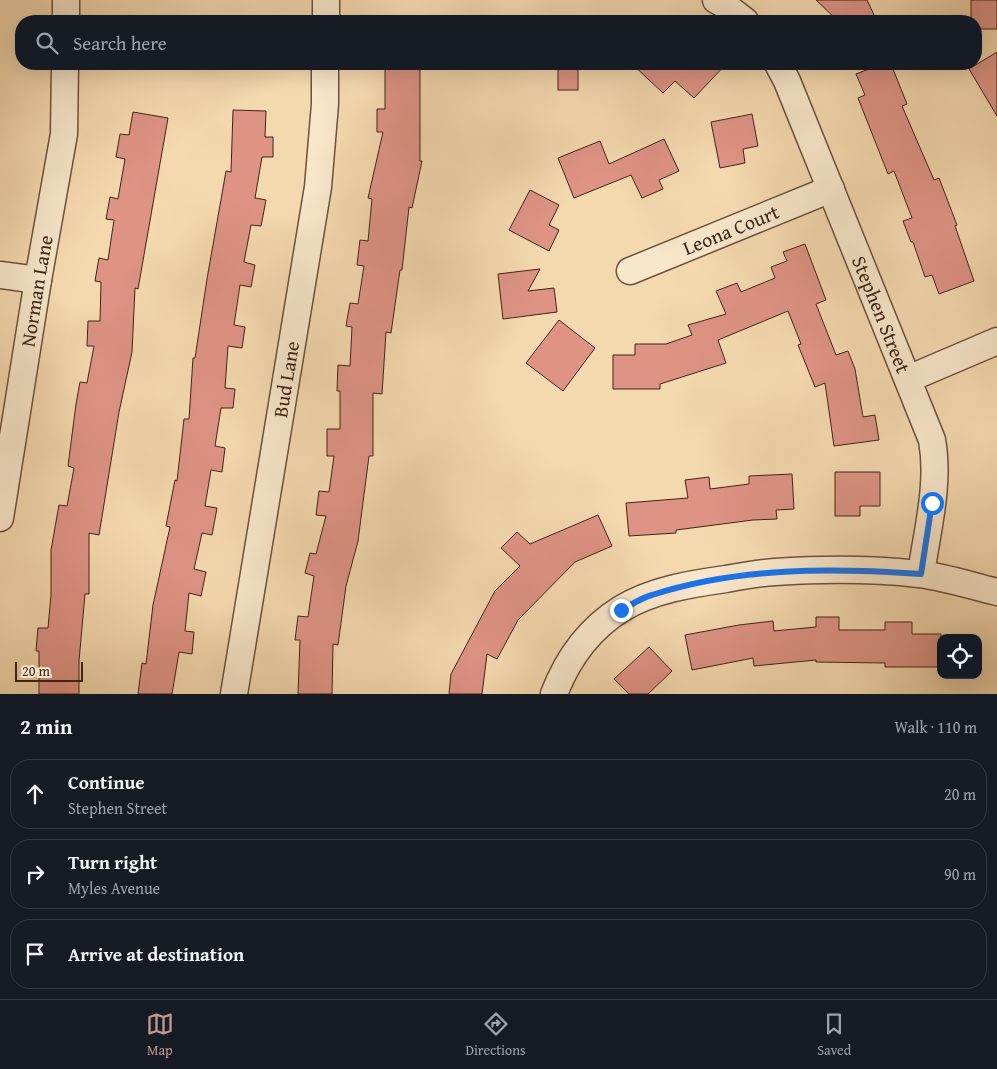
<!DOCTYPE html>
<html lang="en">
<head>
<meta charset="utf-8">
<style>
  :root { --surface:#171b24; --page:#242831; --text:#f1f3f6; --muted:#9ea1a6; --line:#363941; --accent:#c59692 }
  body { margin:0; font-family:"Gentium Book Plus",serif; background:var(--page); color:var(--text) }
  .controls { position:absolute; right:15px; bottom:15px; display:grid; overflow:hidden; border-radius:10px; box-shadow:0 5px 20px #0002 }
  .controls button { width:45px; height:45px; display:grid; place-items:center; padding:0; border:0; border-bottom:1px solid var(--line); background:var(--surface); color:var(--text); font:25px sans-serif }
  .scale { position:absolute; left:15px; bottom:12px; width:68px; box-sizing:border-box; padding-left:5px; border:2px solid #402418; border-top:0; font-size:14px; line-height:18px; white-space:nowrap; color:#402418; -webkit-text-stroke:4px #f8e6ca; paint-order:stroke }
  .stop { position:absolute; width:15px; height:15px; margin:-11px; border:4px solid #1a73e8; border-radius:50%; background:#fff }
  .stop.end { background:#1a73e8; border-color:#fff; box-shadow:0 1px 5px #0008 }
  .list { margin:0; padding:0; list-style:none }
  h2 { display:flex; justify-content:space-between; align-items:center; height:65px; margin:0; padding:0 20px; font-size:21px }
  h2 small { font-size:16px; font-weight:400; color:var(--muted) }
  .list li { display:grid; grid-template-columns:32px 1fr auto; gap:15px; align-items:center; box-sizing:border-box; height:70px; margin:0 10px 10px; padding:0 10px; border:1px solid var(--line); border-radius:20px }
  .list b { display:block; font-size:19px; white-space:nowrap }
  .list p { margin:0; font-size:16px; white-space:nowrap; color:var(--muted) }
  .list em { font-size:16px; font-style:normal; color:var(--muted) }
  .icon { flex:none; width:28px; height:28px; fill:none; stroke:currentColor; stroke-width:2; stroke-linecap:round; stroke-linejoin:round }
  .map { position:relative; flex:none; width:997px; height:694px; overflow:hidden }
  .search { position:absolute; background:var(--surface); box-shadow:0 5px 20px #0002; left:15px; right:15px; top:15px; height:55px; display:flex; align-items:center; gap:12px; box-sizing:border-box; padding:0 18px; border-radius:20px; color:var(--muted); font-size:19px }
  .sheet { height:305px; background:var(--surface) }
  nav { display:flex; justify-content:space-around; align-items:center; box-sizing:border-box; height:70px; border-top:1px solid var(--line); background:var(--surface); font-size:14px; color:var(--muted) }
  nav a { display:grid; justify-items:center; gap:2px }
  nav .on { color:var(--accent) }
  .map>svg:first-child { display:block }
</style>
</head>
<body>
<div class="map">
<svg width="997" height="694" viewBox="0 0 997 694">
  <rect width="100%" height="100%" fill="#f4d8ae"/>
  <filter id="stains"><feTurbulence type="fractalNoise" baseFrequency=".004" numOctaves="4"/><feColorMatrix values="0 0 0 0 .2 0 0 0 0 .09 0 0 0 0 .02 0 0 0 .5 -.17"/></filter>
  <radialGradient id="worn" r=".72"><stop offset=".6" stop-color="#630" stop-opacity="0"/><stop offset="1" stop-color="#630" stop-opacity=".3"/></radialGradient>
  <g fill="#de9385" stroke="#402418">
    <polygon points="816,0 867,0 877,21 838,21"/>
    <polygon points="971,0 997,0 997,29 976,29 976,21 971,21"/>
    <polygon points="997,52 997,116 969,69"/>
    <polygon points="385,64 420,64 420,161 422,161 412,208 409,207 402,270 400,270 391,333 386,332 382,394 373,393 373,456 369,456 358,541 346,586 338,645 333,644 332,694 298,694 300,640 295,640 298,616 308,617 314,576 305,573 310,553 316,554 326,516 316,515 319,491 329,492 334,456 327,456 327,429 340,429 340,391 337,391 338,365 350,366 352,327 346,326 350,303 358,304 364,266 357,265 360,240 368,241 372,199 368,198 383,132 377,132 377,109 385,109"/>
    <rect x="558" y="64" width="20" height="26"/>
    <polygon points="632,64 726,64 694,98 675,81 663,93"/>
    <polygon points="882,64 891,64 907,104 902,106 934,180 939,178 957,225 955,226 974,281 939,294 932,275 925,277 913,242 911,242 903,221 912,218 894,171 888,174 858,98 865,95 856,74"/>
    <polygon points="233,110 266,111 265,137 273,137 273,157 262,157 255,198 266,200 261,226 251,225 244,262 255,265 251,287 240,285 234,325 245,327 242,348 228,346 225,388 235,389 233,408 221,408 215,446 225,448 222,472 211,470 205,506 217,508 212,535 202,533 194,569 206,572 201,596 189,593 185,631 194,632 192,654 179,652 172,694 138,694 142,663 146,664 153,605 170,527 166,526 175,480 177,481 184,419 189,419 193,358 195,358 207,279 226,171 231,172"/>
    <polygon points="133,112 168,118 138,289 135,288 132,352 119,412 99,535 89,533 89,594 85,594 79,661 79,694 39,694 39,651 36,651 38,628 48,628 51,595 51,550 59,505 67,506 74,468 68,466 76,404 80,382 87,383 94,346 87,346 88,321 100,321 101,282 95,281 99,258 108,260 114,220 106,219 110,197 118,199 125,159 116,157 120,134 129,135"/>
    <polygon points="752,114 758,146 743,149 745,163 720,168 711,122"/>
    <polygon points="664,139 679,171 659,180 663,189 642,198 631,175 574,198 558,158 600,141 609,164"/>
    <polygon points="530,190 559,205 549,225 559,230 549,251 509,230"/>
    <polygon points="805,244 826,300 816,304 836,355 848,351 855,369 863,417 875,415 879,440 834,446 825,383 815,387 798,345 801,344 788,311 718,340 726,363 660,384 660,389 613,389 613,355 635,355 635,344 666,344 692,335 688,325 726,314 716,291 737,283 741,292 775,278 771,267 787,261 783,252"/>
    <polygon points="540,269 528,291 554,288 557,312 503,319 498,274"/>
    <polygon points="559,320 595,348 563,391 526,363"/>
    <polygon points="835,472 880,472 880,506 860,506 860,516 835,516"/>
    <polygon points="792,474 794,509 776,510 777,519 753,520 676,530 676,533 629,536 626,503 688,498 685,480 709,477 710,489 749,484 749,476"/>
    <polygon points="598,515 612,546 575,562 518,620 497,659 487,654 482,694 449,694 451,674 495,591 520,566 501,548 517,532 530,544"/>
    <polygon points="816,617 839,617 839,630 885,630 885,622 912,622 912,634 941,634 941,667 885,667 885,663 816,662 816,660 754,666 753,658 692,670 685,635 739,625 773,621 774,631 816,627"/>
    <polygon points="649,647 672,671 648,694 629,694 614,679"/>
  </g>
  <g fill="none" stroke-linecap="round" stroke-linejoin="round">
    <g stroke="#6d513e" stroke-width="29">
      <g id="street">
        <polyline points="716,0 723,4 745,21"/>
        <polyline points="66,21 66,0"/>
        <polyline points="326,21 326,0"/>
        <path id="s1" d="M778,64l9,17 145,359c8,44 -5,91 -11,134"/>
        <path id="s2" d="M630,271l201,-82"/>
        <polyline points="0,275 38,280"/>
        <polyline points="908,379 997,341"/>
        <path id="s3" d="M0,518l38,-238 26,-146 1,-70"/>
        <path id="s4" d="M234,694l84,-507 7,-83v-40"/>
        <path d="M554,694c13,-34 35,-65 67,-85 31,-19 69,-25 105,-30 16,-3 33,-6 49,-7 45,-3 100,-3 144,2 26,3 53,12 78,18"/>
      </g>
    </g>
    <use href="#street" stroke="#f8e6ca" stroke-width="26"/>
  </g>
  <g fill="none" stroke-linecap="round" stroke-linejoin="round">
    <path stroke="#1a73e8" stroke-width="6" d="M621,610c10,-5 20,-12 31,-15 86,-28 179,-27 269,-21l11,-71"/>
  </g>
  <g text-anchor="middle" stroke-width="4.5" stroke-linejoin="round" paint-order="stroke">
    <g font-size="20" fill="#402418" stroke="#f8e6ca">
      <text dy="7" stroke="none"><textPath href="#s2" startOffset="109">Leona Court</textPath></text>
      <text dy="7" stroke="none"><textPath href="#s3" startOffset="230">Norman Lane</textPath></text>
      <text dy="7" stroke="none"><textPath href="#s1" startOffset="271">Stephen Street</textPath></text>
      <text dy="7" stroke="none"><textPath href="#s4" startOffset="319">Bud Lane</textPath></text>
    </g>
  </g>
  <rect width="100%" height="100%" filter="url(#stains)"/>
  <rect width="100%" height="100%" fill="url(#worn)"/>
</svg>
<div class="controls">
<button><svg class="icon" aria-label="locate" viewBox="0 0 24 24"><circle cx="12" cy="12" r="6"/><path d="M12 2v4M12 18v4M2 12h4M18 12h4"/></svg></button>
</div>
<div class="scale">20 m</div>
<div class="stop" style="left:932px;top:503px"></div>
<div class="stop end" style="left:621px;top:610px"></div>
<div class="search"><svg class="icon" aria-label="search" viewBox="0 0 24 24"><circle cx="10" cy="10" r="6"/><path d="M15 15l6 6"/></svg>Search here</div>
</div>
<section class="sheet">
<h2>2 min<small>Walk · 110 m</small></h2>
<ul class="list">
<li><svg class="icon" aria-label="ahead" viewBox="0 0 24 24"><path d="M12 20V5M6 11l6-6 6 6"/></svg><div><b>Continue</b><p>Stephen Street</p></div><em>20 m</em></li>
<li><svg class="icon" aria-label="right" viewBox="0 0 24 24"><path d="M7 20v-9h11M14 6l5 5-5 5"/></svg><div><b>Turn right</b><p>Myles Avenue</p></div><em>90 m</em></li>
<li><svg class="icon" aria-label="arrive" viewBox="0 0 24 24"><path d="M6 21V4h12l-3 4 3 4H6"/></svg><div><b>Arrive at destination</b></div></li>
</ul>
</section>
<nav>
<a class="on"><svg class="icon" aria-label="map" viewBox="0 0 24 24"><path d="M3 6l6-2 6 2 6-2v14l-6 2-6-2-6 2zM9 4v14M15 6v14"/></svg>Map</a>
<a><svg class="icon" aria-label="directions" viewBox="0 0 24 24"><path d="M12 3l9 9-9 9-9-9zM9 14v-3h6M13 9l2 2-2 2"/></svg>Directions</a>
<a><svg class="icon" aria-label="saved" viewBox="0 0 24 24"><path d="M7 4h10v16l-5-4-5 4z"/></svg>Saved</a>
</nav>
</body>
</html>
